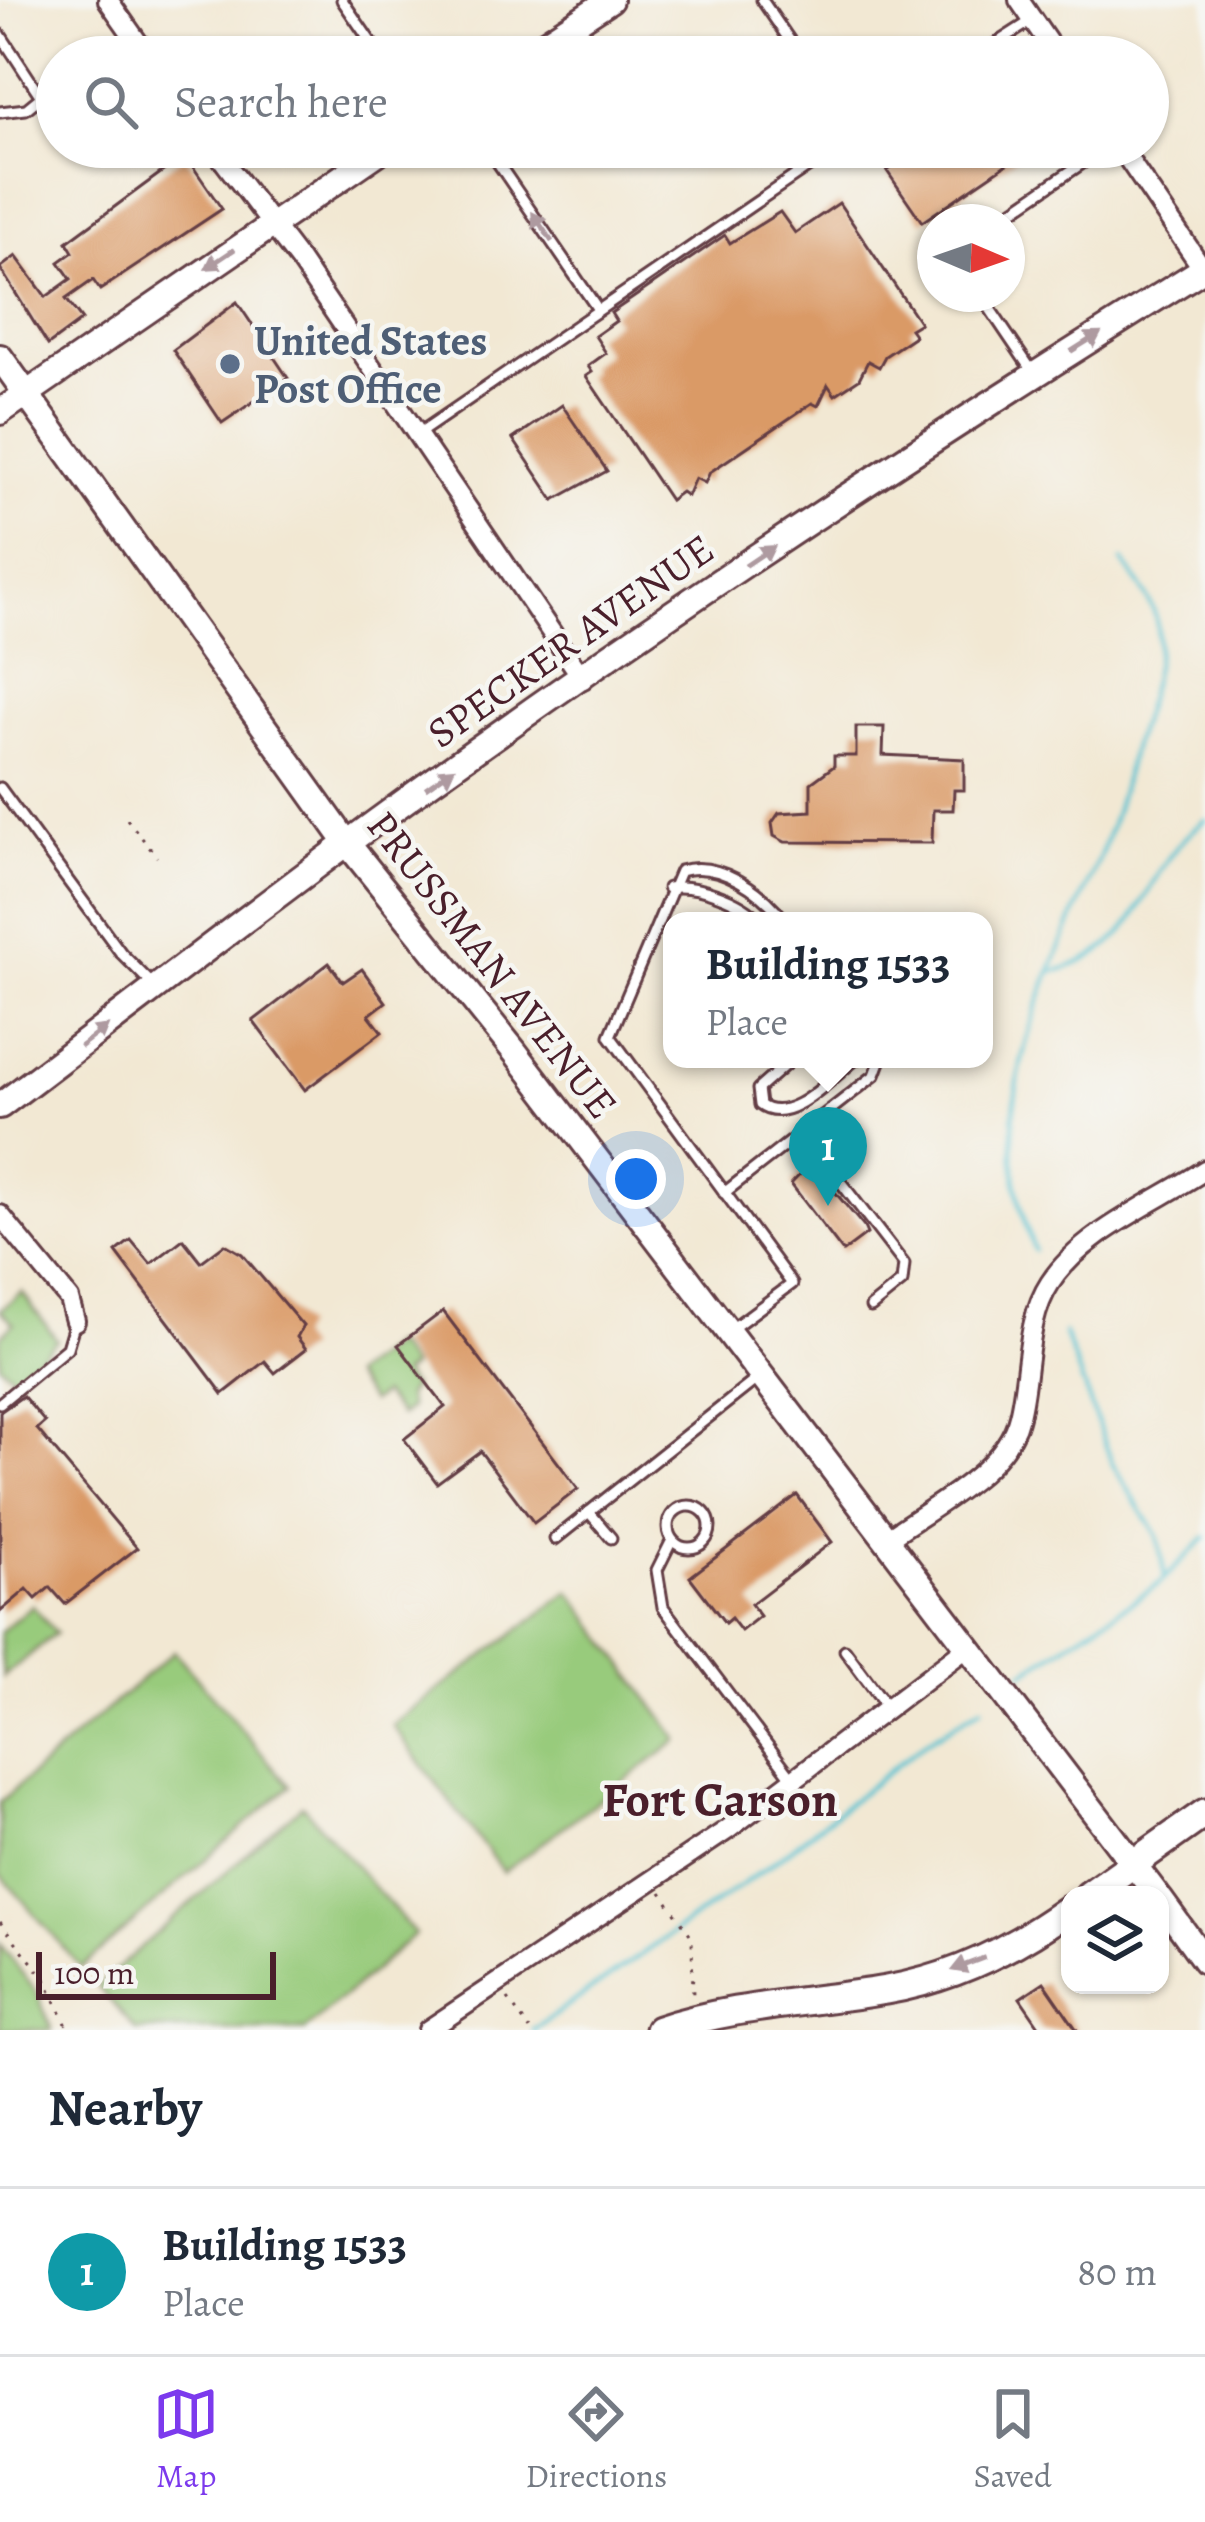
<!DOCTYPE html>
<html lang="en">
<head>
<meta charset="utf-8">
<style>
  :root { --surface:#fff; --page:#f2f2f3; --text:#1f2937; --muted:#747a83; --line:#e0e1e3; --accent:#7c3aed }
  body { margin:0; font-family:Alegreya,serif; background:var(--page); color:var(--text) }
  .controls { position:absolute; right:36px; bottom:36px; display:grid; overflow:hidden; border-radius:24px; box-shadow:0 3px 9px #0004 }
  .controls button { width:108px; height:108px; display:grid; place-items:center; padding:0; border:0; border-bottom:3px solid var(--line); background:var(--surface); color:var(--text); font:60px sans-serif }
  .compass { position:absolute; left:917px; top:204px; width:108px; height:108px; border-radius:50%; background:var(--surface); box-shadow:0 3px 9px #0004; rotate:92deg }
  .scale { position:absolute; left:36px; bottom:30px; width:240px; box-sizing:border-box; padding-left:12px; border:6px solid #4a1f2b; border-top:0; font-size:33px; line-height:42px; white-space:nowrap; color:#4a1f2b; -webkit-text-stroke:9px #f6f6f2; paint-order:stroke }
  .you { position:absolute; left:636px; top:1179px; width:42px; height:42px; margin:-30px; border:9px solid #fff; border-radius:50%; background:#1a73e8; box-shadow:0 0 0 18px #1a73e833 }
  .badge { display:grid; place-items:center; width:78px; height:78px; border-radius:50%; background:var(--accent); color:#fff; font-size:39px; font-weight:700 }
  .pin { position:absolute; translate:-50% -99px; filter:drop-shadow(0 3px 6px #0008) }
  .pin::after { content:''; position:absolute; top:63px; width:42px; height:36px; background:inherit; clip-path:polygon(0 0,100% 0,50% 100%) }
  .popup { position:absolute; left:663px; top:912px; width:330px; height:156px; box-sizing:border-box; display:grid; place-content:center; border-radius:24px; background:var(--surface); filter:drop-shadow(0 3px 9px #0005); font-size:39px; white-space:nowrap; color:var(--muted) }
  .popup b { font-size:45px; color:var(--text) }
  .popup::after { content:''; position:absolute; left:50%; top:100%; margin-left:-24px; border:24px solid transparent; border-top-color:var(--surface) }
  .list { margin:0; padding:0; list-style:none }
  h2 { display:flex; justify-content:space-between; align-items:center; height:156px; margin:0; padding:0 48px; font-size:51px }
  h2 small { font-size:39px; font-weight:400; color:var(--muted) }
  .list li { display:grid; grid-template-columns:78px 1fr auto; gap:36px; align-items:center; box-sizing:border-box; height:168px; padding:0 48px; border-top:3px solid var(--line) }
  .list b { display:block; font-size:45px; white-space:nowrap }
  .list p { margin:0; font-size:39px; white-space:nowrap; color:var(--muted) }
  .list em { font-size:39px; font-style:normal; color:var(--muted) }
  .icon { flex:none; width:66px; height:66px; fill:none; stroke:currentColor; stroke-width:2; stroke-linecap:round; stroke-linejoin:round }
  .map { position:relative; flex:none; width:1205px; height:2030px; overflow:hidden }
  .search { position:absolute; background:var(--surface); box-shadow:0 3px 9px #0004; left:36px; right:36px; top:36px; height:132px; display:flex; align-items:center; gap:30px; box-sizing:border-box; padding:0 42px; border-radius:66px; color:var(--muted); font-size:45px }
  .sheet { height:324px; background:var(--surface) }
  nav { display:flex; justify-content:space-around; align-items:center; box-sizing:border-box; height:168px; border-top:3px solid var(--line); background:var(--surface); font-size:33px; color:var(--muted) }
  nav a { display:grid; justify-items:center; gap:6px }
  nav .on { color:var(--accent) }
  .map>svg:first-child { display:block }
</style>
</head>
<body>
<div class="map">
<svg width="1205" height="2030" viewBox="0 0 1205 2030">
  <rect width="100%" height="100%" fill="#f6f6f2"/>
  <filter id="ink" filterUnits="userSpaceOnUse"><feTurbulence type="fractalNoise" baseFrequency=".00833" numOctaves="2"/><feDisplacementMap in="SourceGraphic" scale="24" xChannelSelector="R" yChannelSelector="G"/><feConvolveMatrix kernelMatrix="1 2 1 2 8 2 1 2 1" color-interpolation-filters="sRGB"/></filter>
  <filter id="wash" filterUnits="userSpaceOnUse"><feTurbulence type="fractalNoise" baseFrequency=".004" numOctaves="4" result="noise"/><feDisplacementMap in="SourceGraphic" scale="48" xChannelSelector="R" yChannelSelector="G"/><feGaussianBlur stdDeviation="2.7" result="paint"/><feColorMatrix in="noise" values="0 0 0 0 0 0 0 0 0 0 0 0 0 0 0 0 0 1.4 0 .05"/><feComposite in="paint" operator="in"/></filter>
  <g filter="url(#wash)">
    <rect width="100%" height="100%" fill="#f2e8d3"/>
    <g fill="#98cb7b" stroke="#717553" stroke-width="3">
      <polygon points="22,1292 57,1340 15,1378 0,1364 0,1337 14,1323 0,1310"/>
      <polygon points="393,1345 411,1367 402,1374 412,1387 406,1396 410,1408 400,1416 382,1394 371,1402 351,1376"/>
      <polygon points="570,1591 679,1740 503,1872 392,1725"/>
      <polygon points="32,1605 56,1633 3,1677 0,1632"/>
      <polygon points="174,1651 290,1786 81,1968 0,1874 0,1802"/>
      <polygon points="302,1805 415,1934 306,2030 136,2030 97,1986"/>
      <polygon points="0,1944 37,1993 52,2030 0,2030"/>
    </g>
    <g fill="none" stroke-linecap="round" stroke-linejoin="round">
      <g stroke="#58c3d2" stroke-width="4.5">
        <path d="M1049,973c107,-27 82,-97 156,-153"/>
        <path d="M1034,1250c-54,-143 6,-256 63,-386 16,-38 26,-82 37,-122 11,-36 27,-79 23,-117 -3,-24 -21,-44 -34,-64"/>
        <polyline points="1064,1333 1113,1465 1158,1537 1165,1578"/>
        <polyline points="1023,1673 1159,1584 1205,1538"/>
        <polyline points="533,2030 767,1867 927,1741 982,1707"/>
      </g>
    </g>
    <g id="blocks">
      <g fill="#da9a66">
        <polygon points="923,147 1032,147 922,222 887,171"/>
        <polygon points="185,155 222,209 100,290 93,280 66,299 82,320 48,345 0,268 16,256 46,297 71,279 59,262 73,252 67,242"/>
        <polygon points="839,203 920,323 910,329 915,336 885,356 879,367 868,361 859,379 835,395 828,385 818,406 812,403 710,472 705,483 695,478 687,496 681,492 670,500 586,376 592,372 588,366 606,353 595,336 616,321 611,313 725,235 730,243 780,212 795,233"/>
        <polygon points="237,302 288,378 222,423 173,350"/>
        <polygon points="562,405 607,471 554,500 513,439"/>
        <polygon points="856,727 884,727 883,755 964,759 964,790 954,790 953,810 933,810 932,843 785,842 774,836 772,823 779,813 811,811 811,783 834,766 834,756 856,756"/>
        <polygon points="329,963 343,982 362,969 386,1002 369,1015 382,1032 305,1090 253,1021"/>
        <polygon points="811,1163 864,1227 867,1234 843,1252 791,1184"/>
        <polygon points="183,1239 201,1262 225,1244 242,1254 303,1326 297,1337 306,1349 275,1373 265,1361 223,1394 116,1252 131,1240 151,1264"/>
        <polygon points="443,1311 578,1489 534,1523 480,1451 437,1483 404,1439 445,1407 398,1345"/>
        <polygon points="23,1396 45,1422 37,1429 137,1548 65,1604 50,1587 36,1599 27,1589 0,1612 0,1412"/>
        <polygon points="797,1495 832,1542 751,1604 760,1616 741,1631 731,1618 725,1623 690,1577"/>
        <polygon points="1044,1982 1077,2030 1042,2030 1020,1998"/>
      </g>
    </g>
  </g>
  <g filter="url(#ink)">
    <use href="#blocks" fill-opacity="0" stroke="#633d44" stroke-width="3"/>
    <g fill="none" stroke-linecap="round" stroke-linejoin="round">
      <g stroke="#633d44" stroke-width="15">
        <g id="service">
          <polyline points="342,0 381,57"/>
          <polyline points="762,0 801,57"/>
          <polyline points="0,34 57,121"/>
          <polyline points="447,57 464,46 481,57"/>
          <polyline points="975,57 1031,21"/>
          <polyline points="0,112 26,109 42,96"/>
          <polyline points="487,147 597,308"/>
          <polyline points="996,222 1106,147"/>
          <polyline points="980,294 1034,374"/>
          <polyline points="418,434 837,147"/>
          <polyline points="0,788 121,953 154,986"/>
          <path d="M668,888c27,-5 74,12 92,33"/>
          <path d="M792,1059l-34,30 2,16c29,22 71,-27 96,-46"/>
          <polyline points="802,1132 904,1264 902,1282 871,1307"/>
          <polyline points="724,1193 875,1075 881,1059"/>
          <path d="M730,1330l62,-46 -182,-248 70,-165c39,-12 83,21 105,50"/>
          <polyline points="0,1403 67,1348 75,1321"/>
          <circle cx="689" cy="1527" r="21"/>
          <polyline points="589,1512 611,1538"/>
          <polyline points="555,1539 758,1378"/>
          <polyline points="672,1540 657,1570 663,1607 793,1779"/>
          <polyline points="845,1650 888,1708"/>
        </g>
      </g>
      <g stroke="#633d44" stroke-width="24">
        <g id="minor">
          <polyline points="108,0 148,57"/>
          <polyline points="1019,0 1058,57"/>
          <polyline points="213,147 299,260 583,679"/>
          <polyline points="1120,147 1203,269"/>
          <polyline points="0,1215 69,1299 75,1321"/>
          <path d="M887,1539c43,-32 119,-67 132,-123 11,-43 6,-95 31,-133 32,-50 106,-81 155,-113"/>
          <polyline points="428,2030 727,1830 969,1646"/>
        </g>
      </g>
      <g stroke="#633d44" stroke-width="30">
        <g id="tertiary">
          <polyline points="523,57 610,0"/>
          <polyline points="0,357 347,843 515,1052 1157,1895"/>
          <polyline points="0,412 386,147"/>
          <path d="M0,1106c125,-94 249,-191 376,-284 268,-196 547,-379 829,-554"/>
          <polyline points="1160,1899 1205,1961"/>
        </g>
      </g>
      <g stroke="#633d44" stroke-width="33">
        <g id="secondary">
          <polyline points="1089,1895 1205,1813"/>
          <path d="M659,2030c74,-25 150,-27 227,-40 66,-11 130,-43 184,-82"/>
        </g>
      </g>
      <g stroke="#633d44" stroke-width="3" stroke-dasharray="3 9" stroke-linecap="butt">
        <polyline points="127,819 157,857"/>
        <polyline points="661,1892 692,1937 693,2000"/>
        <polyline points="0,1922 45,1979 69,2030"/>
        <polyline points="508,1999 530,2030"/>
      </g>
      <use href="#service" stroke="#fff" stroke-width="9"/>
      <use href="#minor" stroke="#fff" stroke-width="18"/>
      <use href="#tertiary" stroke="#fff" stroke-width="24"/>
      <use href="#secondary" stroke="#fff" stroke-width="27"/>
    </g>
    <defs><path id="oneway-solid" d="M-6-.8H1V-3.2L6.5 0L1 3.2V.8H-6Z" transform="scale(3)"/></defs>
    <g fill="#ae9aa0">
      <use href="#oneway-solid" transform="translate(542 227) rotate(-124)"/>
      <use href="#oneway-solid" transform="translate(220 259) rotate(146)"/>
      <use href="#oneway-solid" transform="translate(1086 342) rotate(-32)"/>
      <use href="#oneway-solid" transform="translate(760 556) rotate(-34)"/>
      <use href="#oneway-solid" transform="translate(440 778) rotate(-35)"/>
      <use href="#oneway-solid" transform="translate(94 1036) rotate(-37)"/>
      <use href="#oneway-solid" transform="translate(968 1964) rotate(159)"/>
    </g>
  </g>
  <circle fill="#5c6f8a" stroke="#f6f6f2" stroke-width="4.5" cx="230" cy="364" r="12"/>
  <g text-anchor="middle" stroke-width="9" stroke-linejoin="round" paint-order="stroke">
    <g font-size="42" font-weight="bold" fill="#4e5e75" stroke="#f6f6f2" text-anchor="start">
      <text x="254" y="355">United States<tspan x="254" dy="48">Post Office</tspan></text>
    </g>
    <g font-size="42" fill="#4a1f2b" stroke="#f6f6f2">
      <text transform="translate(570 640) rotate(-35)" y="15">SPECKER AVENUE</text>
      <text transform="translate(493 964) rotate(52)" y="15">PRUSSMAN AVENUE</text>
    </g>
    <g font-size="48" font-weight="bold" fill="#4a1f2b" stroke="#f6f6f2">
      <text x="720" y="1816">Fort Carson</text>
    </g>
  </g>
</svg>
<div class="controls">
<button><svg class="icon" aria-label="layers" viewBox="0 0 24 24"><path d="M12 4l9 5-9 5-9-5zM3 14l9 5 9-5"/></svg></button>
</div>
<svg class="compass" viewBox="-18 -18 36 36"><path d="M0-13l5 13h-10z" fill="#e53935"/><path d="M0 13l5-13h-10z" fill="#747a83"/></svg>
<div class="scale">100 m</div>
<div class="you"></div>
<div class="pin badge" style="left:828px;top:1206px;background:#0f9aa8">1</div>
<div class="popup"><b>Building 1533</b>Place</div>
<div class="search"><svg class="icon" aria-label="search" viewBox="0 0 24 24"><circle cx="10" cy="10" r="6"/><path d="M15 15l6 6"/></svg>Search here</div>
</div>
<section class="sheet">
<h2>Nearby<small></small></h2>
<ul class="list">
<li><span class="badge" style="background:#0f9aa8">1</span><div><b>Building 1533</b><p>Place</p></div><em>80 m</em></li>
</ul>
</section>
<nav>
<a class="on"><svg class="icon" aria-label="map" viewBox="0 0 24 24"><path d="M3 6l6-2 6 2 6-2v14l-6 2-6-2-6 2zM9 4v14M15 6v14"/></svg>Map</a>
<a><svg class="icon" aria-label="directions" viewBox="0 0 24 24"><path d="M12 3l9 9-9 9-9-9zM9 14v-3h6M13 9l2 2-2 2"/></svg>Directions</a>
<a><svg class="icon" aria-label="saved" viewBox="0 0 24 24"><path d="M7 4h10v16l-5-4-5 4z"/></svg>Saved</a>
</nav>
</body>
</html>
